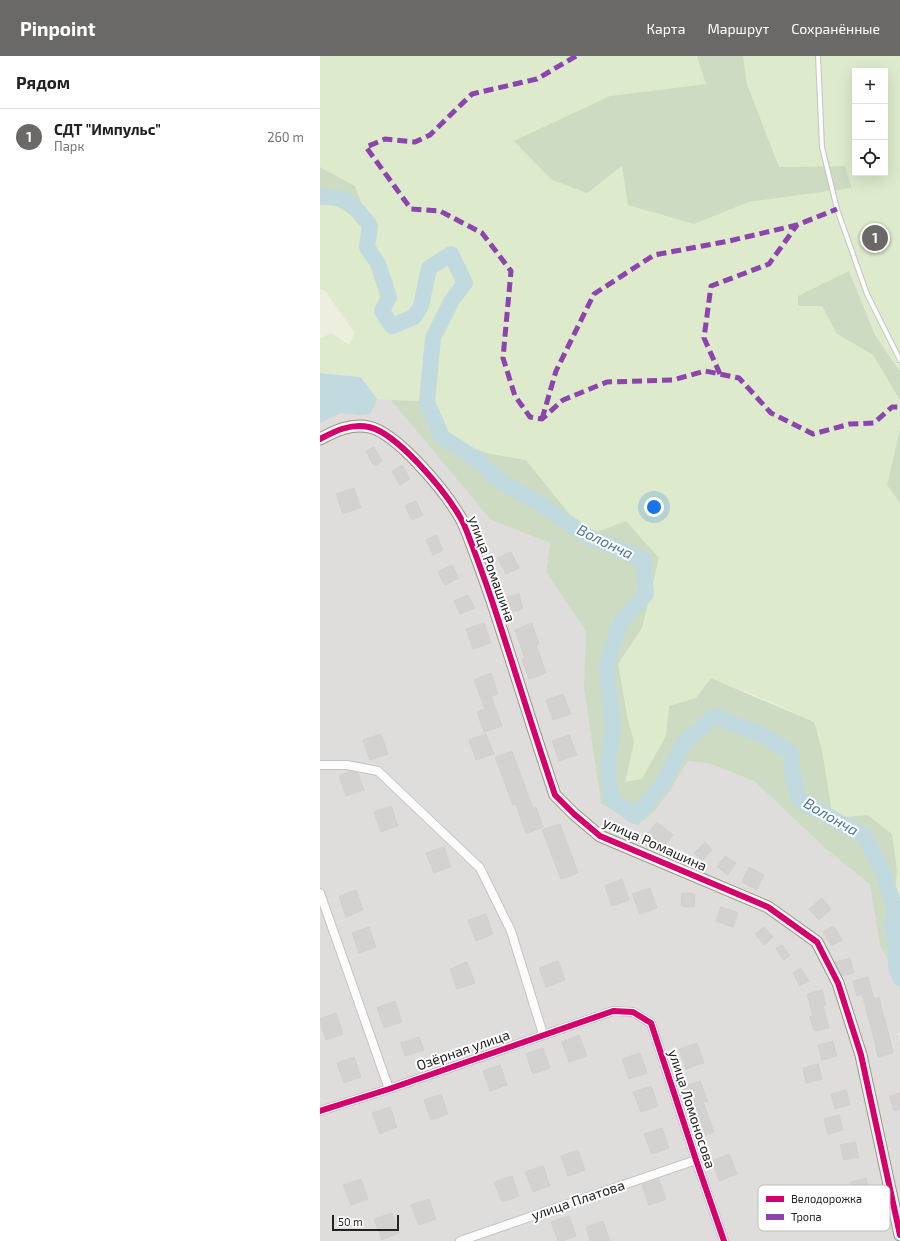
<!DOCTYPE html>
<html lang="ru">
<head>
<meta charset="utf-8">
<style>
  :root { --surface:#fff; --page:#f2f2f2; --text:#202124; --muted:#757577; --line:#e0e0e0; --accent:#6a6968 }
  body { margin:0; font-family:"Exo 2",sans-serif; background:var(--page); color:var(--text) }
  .controls { position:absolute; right:12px; top:12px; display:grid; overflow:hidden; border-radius:0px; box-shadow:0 4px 16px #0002 }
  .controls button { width:36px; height:36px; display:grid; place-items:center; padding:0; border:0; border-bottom:1px solid var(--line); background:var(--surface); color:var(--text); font:20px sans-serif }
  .scale { position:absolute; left:12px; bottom:10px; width:67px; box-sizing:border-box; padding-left:4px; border:2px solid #222; border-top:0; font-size:11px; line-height:14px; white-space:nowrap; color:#222; -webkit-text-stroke:3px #fff; paint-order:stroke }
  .you { position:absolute; left:334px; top:451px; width:14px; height:14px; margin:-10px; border:3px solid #fff; border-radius:50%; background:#1a73e8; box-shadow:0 0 0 6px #1a73e833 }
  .badge { display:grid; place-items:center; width:26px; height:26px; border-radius:50%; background:var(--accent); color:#fff; font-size:13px; font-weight:700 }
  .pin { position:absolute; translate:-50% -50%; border:2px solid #fff; box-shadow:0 1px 4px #0006 }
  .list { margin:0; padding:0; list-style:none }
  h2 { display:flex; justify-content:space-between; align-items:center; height:52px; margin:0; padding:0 16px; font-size:17px }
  h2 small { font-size:13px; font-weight:400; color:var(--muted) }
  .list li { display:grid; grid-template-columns:26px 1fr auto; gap:12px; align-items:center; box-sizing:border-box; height:56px; padding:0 16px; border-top:1px solid var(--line) }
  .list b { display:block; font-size:15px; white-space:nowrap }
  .list p { margin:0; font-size:13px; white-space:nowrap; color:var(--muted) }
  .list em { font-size:13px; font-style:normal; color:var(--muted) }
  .icon { flex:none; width:22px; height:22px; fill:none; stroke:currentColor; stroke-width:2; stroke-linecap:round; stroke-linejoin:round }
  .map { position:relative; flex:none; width:580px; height:1185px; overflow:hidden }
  header { display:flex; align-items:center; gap:24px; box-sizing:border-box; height:56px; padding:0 20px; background:var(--accent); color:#fff }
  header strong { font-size:19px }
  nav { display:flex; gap:22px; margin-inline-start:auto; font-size:14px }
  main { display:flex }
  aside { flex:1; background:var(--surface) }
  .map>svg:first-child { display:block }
</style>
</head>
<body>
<header>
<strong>Pinpoint</strong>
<nav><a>Карта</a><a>Маршрут</a><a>Сохранённые</a></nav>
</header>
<main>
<aside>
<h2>Рядом<small></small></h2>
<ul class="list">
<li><span class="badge">1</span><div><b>СДТ &quot;Импульс&quot;</b><p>Парк</p></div><em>260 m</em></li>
</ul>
</aside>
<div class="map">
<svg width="580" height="1185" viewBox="0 0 580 1185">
  <rect width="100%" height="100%" fill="#efedeb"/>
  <polygon fill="#dfdddc" points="117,317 171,464 230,487 226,516 387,707 434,725 505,792 550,829 580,915 580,976 579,977 580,987 580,1185 0,1185 0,353"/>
  <polygon fill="#eeeedf" points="0,233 5,235 35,277 29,289 12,277 0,282"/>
  <path fill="#ddeacc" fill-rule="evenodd" d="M0,0h377l10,28 -97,12 12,70 72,58 55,-22 103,-14 -7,-22 -66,1 -32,-83 -4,-28h157v314l-25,-35 -26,-64 -51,34 24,1 15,28 36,21 27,45v29l-13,56 13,18v437l-5,-1 -3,-13 3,-18 -28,-93 -34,3 -11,-68 -9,-28 -42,-20 -60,-24 -15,20 -27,8 -3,30 -24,43 -17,3 9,-40 -6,-21 -10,-57 24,-36 -55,-92 -61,-76 -39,-7 -45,-16 -15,-35 -50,-3 -16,-22 -41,-4v-35l12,-5 17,12 6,-12 -30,-42 -5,-2v-84l13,-2 37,23 -15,-40 -35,-19zM535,15h30v102h-30z"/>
  <g fill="#ccdbc2">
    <polygon points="377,0 423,0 427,28 459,111 525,110 532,132 429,146 374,168 308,149 302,110 267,137 232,124 194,85 290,40 386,28"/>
    <polygon points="0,111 35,130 50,170 13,148 0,149"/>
    <polygon points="529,215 555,279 580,315 580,344 553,299 517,278 502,250 478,250 478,240"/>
    <polygon points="71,344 107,346 122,381 167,397 206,404 267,480 306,465 339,502 322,572 298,608 308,665 314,686 305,726 322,723 346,680 349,650 376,642 391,622 494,666 502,694 513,762 547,759 572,778 577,814 572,870 575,883 580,884 580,926 560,889 550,829 505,792 434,725 387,707 368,705 348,737 335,754 317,770 281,747 264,631 266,575 226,516 230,487 171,464"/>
    <polygon points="580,373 580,447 567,429"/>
  </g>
  <polygon fill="#c1dae0" points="0,317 41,321 57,343 50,358 40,359 21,357 0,367"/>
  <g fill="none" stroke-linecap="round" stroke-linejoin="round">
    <polyline stroke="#c1dae0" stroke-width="16" points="0,140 25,143 39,156 50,170 47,191 58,208 69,241 62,255 72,270 94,261 101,250 109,212 131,198 145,227 132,244 113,282 107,346 122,381 159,405 178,424 222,449 267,480 323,503 326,538 300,567 286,611 293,669 288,710 291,743 315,760 341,731 363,688 394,660 442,679 471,696 473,720 479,744 544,780 561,812 575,852 572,870 575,883 576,910 580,922"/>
  </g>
  <g fill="#d4d2d0" stroke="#d2cfcc">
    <polygon points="54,391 62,405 54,410 46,395"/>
    <polygon points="82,409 90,423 80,429 72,415"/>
    <polygon points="34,432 41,452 23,458 16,438"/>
    <polygon points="96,445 103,459 92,464 85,450"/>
    <polygon points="116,479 123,494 113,499 106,484"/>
    <polygon points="191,496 199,512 186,518 178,502"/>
    <polygon points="132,509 139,522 125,529 118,516"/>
    <polygon points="199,538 203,553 192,556 187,541"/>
    <polygon points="148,539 155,552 140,558 134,545"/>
    <polygon points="164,567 171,587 153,593 146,573"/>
    <polygon points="212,567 219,588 216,589 226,617 209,623 202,603 205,602 195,574"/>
    <polygon points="171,617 178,638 171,640 182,670 164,676 157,656 165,653 154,624"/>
    <polygon points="243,638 251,658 233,664 226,644"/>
    <polygon points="61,678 68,698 50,704 43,684"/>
    <polygon points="166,678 174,698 156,704 149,684"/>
    <polygon points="249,679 257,699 239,705 232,685"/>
    <polygon points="192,695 213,752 216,751 223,771 206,778 196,748 193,749 175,701"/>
    <polygon points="31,715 38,717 44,734 26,740 19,720"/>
    <polygon points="71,750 78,770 61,776 54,756"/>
    <polygon points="337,766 353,779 343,792 326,779"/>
    <polygon points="240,768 258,817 241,823 222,774"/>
    <polygon points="385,786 392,794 382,804 374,797"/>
    <polygon points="124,791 131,811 114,817 106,797"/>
    <polygon points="405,800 416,807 408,819 397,811"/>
    <polygon points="429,811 444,819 437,834 422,826"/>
    <polygon points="302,823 309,844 292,850 285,830"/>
    <polygon points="330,832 337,852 320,858 312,838"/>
    <polygon points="36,834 43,854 26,861 19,840"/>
    <polygon points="362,837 375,838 374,851 361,850"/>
    <polygon points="502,842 511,853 499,864 489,853"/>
    <polygon points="401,851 418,857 413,871 396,865"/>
    <polygon points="166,858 173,878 156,885 148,864"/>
    <polygon points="514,870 522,884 512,890 503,876"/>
    <polygon points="49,871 56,891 39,897 32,877"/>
    <polygon points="444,871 453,881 444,889 435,878"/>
    <polygon points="462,889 470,900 463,904 456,892"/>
    <polygon points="530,902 534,917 522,920 515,906"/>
    <polygon points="238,905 245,924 226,931 219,912"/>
    <polygon points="147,906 155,927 137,933 130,913"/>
    <polygon points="481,912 489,925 480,930 473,917"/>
    <polygon points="548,921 554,943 559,941 564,963 565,963 573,997 558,1001 555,986 542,938 537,940 533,925"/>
    <polygon points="502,934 506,949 503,950 509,972 494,975 490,960 493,960 487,938"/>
    <polygon points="75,945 82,966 64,972 57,952"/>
    <polygon points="16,957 23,978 6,984 0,967 0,963"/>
    <polygon points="259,979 267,1000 249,1006 242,986"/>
    <polygon points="99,981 104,994 85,1000 81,987"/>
    <polygon points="513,985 517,1000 502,1004 498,989"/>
    <polygon points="377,987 384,1007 366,1013 359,993"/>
    <polygon points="223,992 230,1012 213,1018 206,998"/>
    <polygon points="320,997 327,1017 309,1023 302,1003"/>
    <polygon points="34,1001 41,1021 24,1027 17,1007"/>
    <polygon points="498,1008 502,1023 486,1027 483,1012"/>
    <polygon points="180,1009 187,1029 170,1035 163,1015"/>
    <polygon points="380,1025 388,1045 383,1046 394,1076 377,1082 369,1062 374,1060 363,1031"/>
    <polygon points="331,1030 338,1050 321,1056 313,1036"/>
    <polygon points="526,1034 530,1049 515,1053 511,1038"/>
    <polygon points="580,1037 580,1053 574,1055 570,1040"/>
    <polygon points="121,1038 128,1058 111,1064 104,1044"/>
    <polygon points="70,1051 77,1071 60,1078 52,1057"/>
    <polygon points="519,1059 523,1074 508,1078 504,1063"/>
    <polygon points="342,1072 349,1092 332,1098 324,1078"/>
    <polygon points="535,1086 539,1101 524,1104 520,1089"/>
    <polygon points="258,1094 265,1114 248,1120 241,1100"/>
    <polygon points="409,1098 417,1118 399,1125 392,1105"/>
    <polygon points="223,1110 230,1130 213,1136 205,1116"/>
    <polygon points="192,1120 199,1140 182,1146 174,1126"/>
    <polygon points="546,1122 555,1161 540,1164 531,1126"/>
    <polygon points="41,1123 48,1143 31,1149 23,1129"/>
    <polygon points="339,1123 346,1143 329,1149 322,1129"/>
    <polygon points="109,1143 116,1163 99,1169 91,1149"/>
    <polygon points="72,1157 79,1177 62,1184 54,1163"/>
    <polygon points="249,1160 256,1180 242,1185 238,1185 231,1166"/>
    <polygon points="283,1165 290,1185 270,1185 266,1171"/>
  </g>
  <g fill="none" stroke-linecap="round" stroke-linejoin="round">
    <g stroke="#c5c4c3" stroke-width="6">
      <polyline id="lane" points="498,0 502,91 517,153 547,238 580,304"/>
    </g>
    <g stroke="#c5c4c3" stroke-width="10">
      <g id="street">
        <polyline points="0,709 27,709 58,715 160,812 191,875 223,978"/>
        <polyline points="0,837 69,1033"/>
        <polyline points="0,1055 69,1033 293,955 313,956 331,967 376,1104 404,1185"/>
        <polyline points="140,1185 376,1104"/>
      </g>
    </g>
    <g stroke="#989883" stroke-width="13">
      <path id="secondary" d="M0,383c15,-8 31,-16 49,-12 28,6 76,64 91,90 5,8 8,18 12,28 9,24 18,49 26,74 19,58 37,117 57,176l19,19 26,22 168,71 49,35 21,41 23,72 39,180"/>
    </g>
    <use href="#lane" stroke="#fdfcfc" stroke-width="4"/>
    <use href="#street" stroke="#fdfcfc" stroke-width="8"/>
    <use href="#secondary" stroke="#f3f3ed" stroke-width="11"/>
    <g stroke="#8e44ad" stroke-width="5" stroke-dasharray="10 5" stroke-linecap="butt">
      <polyline points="256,0 217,23 152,38 110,79 95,86 65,83 46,91 91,153 120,155 162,177 191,215 183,302 195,340 210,361 222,363 243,344 287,326 353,324 385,315 419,322 451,357 493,378 530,368 554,367 572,351 580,351"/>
      <polyline points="400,318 384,282 391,230 449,208 477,169"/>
      <polyline points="222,363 236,315 274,238 334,199 409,185 477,169 517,153"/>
    </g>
    <g stroke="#fff" stroke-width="8">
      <g id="cycleway">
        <path d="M0,383c15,-8 31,-16 49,-12 28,6 76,64 91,90 5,8 8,18 12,28 9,24 18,49 26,74 19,58 37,117 57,176l19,19 26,22 168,71 49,35 21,41 23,72 39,180"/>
        <polyline points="0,1055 69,1033 293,955 313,956 331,967 376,1104 404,1185"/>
      </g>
    </g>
    <use href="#cycleway" stroke="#d6006c" stroke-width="6"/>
  </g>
  <g text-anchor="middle" stroke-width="4" stroke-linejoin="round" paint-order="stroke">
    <g font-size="14" fill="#222" stroke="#fff">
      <text transform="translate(172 513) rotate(70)" y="5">улица Ромашина</text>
      <text transform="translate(335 788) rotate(24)" y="5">улица Ромашина</text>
      <text transform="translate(143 994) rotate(-19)" y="5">Озёрная улица</text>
      <text transform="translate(372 1053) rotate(72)" y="5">улица Ломоносова</text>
      <text transform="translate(258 1144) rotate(-19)" y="5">улица Платова</text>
    </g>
    <g font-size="15" font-style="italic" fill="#4c779c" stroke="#fff">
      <text transform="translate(285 486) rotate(26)" y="5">Волонча</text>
      <text transform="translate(511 761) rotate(30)" y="5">Волонча</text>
    </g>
  </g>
  <rect x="438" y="1129" width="132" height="46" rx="6" fill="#fff" stroke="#bdbdbd" stroke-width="1"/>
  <rect x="446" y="1140" width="18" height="6" fill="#d6006c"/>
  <rect x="446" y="1158" width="18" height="6" fill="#8e44ad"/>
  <g font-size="11" fill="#222">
    <text x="471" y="1147">Велодорожка</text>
    <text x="471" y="1165">Тропа</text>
  </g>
</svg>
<div class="controls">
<button>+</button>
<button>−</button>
<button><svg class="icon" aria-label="locate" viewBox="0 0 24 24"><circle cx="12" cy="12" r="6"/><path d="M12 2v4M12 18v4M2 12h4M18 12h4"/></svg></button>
</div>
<div class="scale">50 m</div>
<div class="you"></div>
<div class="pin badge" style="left:555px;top:182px">1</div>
</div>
</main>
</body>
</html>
